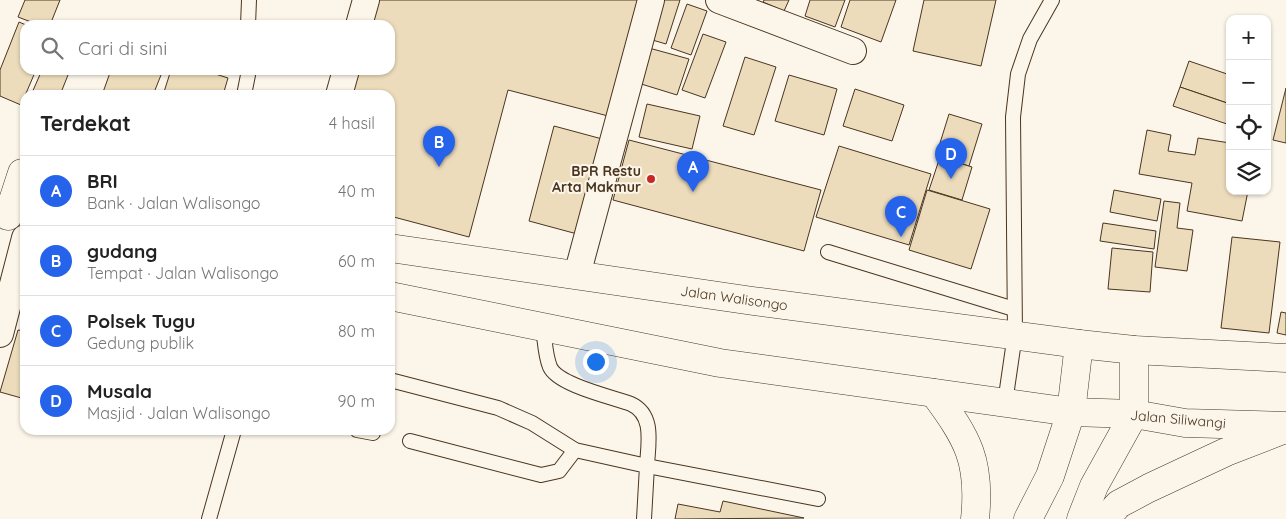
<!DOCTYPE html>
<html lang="id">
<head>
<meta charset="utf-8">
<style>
  :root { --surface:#fff; --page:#f2f2f2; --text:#222; --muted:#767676; --line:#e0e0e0; --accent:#2563eb }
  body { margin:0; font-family:Quicksand,sans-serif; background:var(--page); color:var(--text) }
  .controls { position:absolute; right:15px; top:15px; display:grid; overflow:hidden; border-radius:10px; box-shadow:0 1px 4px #0004 }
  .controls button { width:45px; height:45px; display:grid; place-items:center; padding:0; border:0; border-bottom:1px solid var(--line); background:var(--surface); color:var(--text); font:25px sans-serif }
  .you { position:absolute; left:595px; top:361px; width:18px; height:18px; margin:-12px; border:4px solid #fff; border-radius:50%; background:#1a73e8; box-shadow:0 0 0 8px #1a73e833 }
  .badge { display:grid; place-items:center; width:32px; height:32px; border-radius:50%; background:var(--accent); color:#fff; font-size:16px; font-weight:700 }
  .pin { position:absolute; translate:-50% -41px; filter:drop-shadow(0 1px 2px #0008) }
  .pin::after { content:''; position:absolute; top:26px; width:18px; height:15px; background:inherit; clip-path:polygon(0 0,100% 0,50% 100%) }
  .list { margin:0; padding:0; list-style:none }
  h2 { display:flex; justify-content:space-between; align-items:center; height:65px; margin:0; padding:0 20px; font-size:21px }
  h2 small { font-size:16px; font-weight:400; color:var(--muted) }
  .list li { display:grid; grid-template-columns:32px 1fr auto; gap:15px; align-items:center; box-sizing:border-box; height:70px; padding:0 20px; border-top:1px solid var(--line) }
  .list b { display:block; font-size:19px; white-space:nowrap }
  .list p { margin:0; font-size:16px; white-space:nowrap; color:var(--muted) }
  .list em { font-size:16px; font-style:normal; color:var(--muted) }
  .icon { flex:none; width:28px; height:28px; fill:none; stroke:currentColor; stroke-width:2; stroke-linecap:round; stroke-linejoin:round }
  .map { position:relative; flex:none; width:1286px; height:519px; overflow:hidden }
  .search { position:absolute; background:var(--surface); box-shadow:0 1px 4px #0004; left:20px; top:20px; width:375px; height:55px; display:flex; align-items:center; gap:12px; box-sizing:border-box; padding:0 18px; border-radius:15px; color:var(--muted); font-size:19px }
  .panel { position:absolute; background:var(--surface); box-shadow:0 1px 4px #0004; left:20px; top:90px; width:375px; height:345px; border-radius:15px }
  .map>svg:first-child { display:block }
</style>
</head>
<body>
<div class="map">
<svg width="1286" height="519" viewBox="0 0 1286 519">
  <rect width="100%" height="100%" fill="#fbf6e9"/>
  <g fill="#ecdcbc" stroke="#4a3520">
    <polygon points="25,0 60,0 50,25 39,25 18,17"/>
    <polygon points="379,0 640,0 612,117 508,90 469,237 390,216 390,95 352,95 359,70 390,70 390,25 372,25"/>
    <polygon points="661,0 680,0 666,44 649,39"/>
    <polygon points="764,0 789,0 784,11 763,2"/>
    <polygon points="810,0 845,0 835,27 805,16"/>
    <polygon points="850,0 896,0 881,42 841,27"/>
    <polygon points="924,0 996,0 981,66 913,51"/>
    <polygon points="687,4 707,11 691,55 671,48"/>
    <polygon points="19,22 26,25 25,70 36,70 21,105 0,96 0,70"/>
    <polygon points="703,34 726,42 705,98 682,90"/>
    <polygon points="649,48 689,59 677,95 638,83"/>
    <polygon points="745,57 776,67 754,135 723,126"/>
    <polygon points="1189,61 1230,75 1230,104 1180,87"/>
    <polygon points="42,70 70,70 60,95 31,95"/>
    <polygon points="111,70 163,70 153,95 102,95"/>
    <polygon points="171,70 203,70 228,78 223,95 163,95"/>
    <polygon points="789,75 837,89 824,135 775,121"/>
    <polygon points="1180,87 1230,104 1230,125 1173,106"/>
    <polygon points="1286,88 1286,143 1273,140"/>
    <polygon points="855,89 904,105 892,141 843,126"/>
    <polygon points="647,104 700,116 692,149 639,137"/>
    <polygon points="949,114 982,124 969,166 936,156"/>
    <polygon points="554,126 606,140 581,235 529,221"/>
    <polygon points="1147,130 1171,135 1168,151 1195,155 1198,138 1230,143 1230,191 1248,191 1242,221 1187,211 1192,183 1139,174"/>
    <polygon points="629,140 821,190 804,251 613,200"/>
    <polygon points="839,146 931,174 909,245 816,217"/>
    <polygon points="940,157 972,167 962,200 929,190"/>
    <polygon points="927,190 990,209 971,269 909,250"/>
    <polygon points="1114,190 1161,199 1157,221 1110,212"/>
    <polygon points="1164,201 1180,203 1177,228 1193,230 1187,271 1155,267"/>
    <polygon points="1103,223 1156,231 1154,249 1100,241"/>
    <polygon points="1232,237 1280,242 1269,333 1221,328"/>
    <polygon points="1112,248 1153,252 1150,292 1108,289"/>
    <polygon points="1281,312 1286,313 1286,335 1277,333"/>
    <polygon points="18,330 25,331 25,399 0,392"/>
    <polygon points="723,501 804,518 675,519 678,504 720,512"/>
  </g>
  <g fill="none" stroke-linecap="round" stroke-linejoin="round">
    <g stroke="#4a3520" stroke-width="16">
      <g id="service">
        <polyline points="248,25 249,0"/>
        <polyline points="244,95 249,70"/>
        <polyline points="828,252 1014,309"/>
        <path d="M543,328c2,12 2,27 7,39 8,18 62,30 81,37 24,11 17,40 16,62l171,33"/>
        <polyline points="390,380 498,408 532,423 575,450 647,466 644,519"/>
        <polyline points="1005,403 1015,334 1013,117 1018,74 1030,39 1052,0"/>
        <polyline points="357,430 373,433"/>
        <polyline points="410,441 541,475 559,471 575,450"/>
        <polyline points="209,519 234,430"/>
      </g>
    </g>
    <g stroke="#4a3520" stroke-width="28">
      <g id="minor">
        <polyline points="719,0 853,51"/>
        <polyline points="359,25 366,0"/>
        <polyline points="339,95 346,70"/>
        <polyline points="577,275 651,0"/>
        <polyline points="0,334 25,238"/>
      </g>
    </g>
    <g stroke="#4a3520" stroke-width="29">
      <g id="primary">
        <polyline points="1028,519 1050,476 1071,412 1079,344"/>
        <polyline points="1081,519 1094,486 1134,414 1134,350"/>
      </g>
    </g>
    <g stroke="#4a3520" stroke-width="29">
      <g id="trunk">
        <polyline points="8,216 22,173"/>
        <polyline points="390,248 753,301 1079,344 1134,350 1286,358"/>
        <polyline points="390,296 720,363 1071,412 1134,414 1185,423 1286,426"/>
        <path d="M934,393c34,46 47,68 41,126"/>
        <polyline points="1105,519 1119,504 1149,488 1226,452 1280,431"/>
      </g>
    </g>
    <use href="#service" stroke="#fbf6e9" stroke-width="14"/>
    <use href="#minor" stroke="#fbf6e9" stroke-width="26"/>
    <use href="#primary" stroke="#fbf6e9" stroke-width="28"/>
    <use href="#trunk" stroke="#fbf6e9" stroke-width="28"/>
  </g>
  <circle fill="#c62828" stroke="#fbf6e9" stroke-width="2" cx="651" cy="179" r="5"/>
  <g text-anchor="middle" stroke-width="4" stroke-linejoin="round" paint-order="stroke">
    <g font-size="14" font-weight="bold" fill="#4a3520" stroke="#fbf6e9" text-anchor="end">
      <text x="641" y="176">BPR Restu<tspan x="641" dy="16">Arta Makmur</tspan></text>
    </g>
    <g font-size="14" fill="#4a3520" stroke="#fbf6e9">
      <text transform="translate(734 298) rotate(8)" y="5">Jalan Walisongo</text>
      <text transform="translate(1178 419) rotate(5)" y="5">Jalan Siliwangi</text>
    </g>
  </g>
</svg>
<div class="controls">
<button>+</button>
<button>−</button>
<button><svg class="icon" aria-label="locate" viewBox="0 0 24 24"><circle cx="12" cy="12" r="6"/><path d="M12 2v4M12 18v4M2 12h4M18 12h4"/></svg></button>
<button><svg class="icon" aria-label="layers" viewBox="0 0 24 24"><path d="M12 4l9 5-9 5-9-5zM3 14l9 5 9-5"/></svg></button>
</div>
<div class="you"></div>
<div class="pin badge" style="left:693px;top:192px">A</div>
<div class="pin badge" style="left:439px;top:167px">B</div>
<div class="pin badge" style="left:901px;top:237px">C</div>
<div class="pin badge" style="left:951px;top:179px">D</div>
<div class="search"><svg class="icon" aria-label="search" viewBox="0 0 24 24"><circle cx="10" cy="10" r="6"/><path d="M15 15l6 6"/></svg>Cari di sini</div>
<section class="panel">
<h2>Terdekat<small>4 hasil</small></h2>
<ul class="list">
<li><span class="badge">A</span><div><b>BRI</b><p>Bank · Jalan Walisongo</p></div><em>40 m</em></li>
<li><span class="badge">B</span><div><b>gudang</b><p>Tempat · Jalan Walisongo</p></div><em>60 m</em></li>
<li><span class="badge">C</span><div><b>Polsek Tugu</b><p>Gedung publik</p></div><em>80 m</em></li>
<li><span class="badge">D</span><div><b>Musala</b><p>Masjid · Jalan Walisongo</p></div><em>90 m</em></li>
</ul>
</section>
</div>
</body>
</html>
